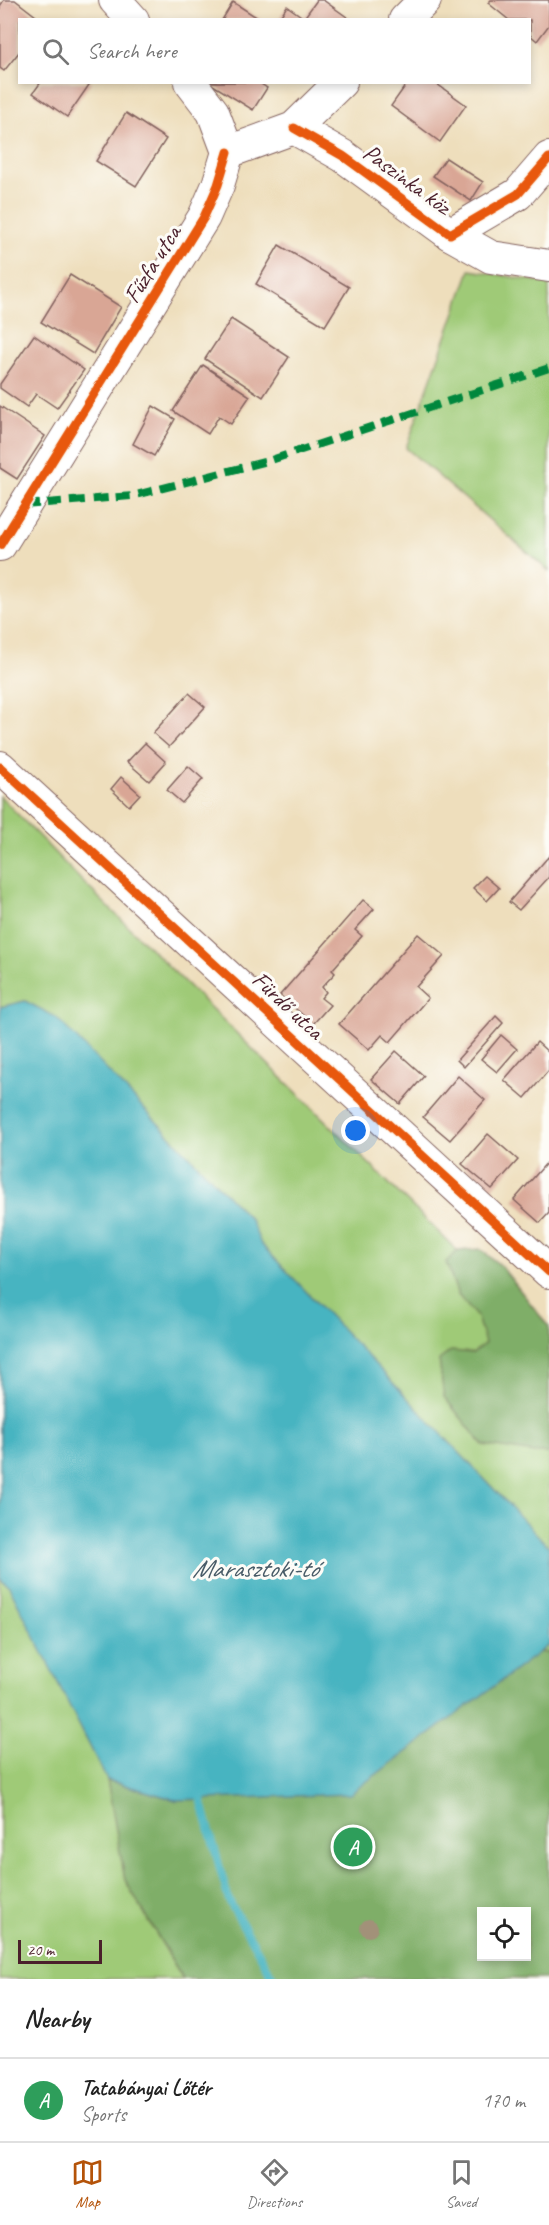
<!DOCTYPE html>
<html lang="en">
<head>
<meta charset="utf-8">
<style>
  :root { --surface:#fff; --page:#f2f2f2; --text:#222; --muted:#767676; --line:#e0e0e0; --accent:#b45309 }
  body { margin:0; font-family:Caveat,sans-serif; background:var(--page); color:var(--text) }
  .controls { position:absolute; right:18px; bottom:18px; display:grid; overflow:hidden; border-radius:0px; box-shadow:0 3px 9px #0003 }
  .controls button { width:54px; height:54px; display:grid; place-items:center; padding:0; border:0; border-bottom:2px solid var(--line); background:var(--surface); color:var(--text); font:30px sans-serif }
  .scale { position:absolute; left:18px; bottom:15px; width:84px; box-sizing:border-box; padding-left:6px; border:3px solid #4a1f2b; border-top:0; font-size:16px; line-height:21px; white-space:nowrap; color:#4a1f2b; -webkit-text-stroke:4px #fdfcf7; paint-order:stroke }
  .you { position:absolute; left:356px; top:1131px; width:21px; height:21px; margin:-15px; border:4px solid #fff; border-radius:50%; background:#1a73e8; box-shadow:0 0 0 9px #1a73e833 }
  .badge { display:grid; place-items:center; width:39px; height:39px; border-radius:50%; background:var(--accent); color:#fff; font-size:20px; font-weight:700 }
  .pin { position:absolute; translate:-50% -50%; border:3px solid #fff; box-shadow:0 2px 6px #0006 }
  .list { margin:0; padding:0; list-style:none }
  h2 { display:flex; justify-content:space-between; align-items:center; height:78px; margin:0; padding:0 24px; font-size:26px }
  h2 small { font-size:20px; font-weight:400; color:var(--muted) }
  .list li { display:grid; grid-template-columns:39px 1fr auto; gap:18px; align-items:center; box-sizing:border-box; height:84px; padding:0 24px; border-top:2px solid var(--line) }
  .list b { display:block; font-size:22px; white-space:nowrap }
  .list p { margin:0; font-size:20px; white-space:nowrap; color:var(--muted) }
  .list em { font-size:20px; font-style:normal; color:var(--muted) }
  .icon { flex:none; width:33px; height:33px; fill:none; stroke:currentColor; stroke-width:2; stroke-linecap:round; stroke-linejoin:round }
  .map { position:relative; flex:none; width:549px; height:1979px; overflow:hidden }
  .search { position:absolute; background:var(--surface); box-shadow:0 3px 9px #0003; left:18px; right:18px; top:18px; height:66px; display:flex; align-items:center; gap:15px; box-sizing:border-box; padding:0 21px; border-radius:0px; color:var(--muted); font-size:22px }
  .sheet { height:162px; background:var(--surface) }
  nav { display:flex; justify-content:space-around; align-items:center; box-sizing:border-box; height:84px; border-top:2px solid var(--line); background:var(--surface); font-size:16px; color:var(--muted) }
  nav a { display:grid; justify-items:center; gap:3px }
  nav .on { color:var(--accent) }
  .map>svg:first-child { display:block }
</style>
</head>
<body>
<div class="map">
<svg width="549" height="1979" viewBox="0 0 549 1979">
  <rect width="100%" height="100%" fill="#fdfcf7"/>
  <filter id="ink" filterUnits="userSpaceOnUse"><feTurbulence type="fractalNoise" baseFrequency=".0167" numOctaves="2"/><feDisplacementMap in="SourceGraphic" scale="12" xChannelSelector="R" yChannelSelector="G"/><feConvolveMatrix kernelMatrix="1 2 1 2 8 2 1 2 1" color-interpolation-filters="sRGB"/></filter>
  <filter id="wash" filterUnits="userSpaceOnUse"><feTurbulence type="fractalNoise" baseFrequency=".008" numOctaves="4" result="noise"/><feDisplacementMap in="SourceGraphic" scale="24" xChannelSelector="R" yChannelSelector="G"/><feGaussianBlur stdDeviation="1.35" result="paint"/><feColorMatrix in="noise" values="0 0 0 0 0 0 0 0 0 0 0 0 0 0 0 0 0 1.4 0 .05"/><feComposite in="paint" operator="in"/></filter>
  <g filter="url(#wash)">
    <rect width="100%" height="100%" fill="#eedebc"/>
    <g fill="#9fca77" stroke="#747451" stroke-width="1.5">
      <polygon points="470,270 549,283 549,571 406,448"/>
      <polygon points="0,796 82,881 549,1341 549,1653 539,1652 176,1800 125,1880 183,1979 0,1979 0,1578 8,1585 25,1001 0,1007"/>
    </g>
    <g fill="#7fae68" stroke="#64664a" stroke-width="1.5" fill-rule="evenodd">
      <polygon points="480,1249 501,1266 549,1327 549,1453 535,1453 483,1445 444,1397 439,1360 451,1351 473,1353 485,1343 477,1317 458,1295 446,1262 458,1251"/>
      <path d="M539,1652l10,1v326h-366l-58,-99 -18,-100 69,20zM482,1912h44v44h-44z"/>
    </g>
    <polygon fill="#46b4c1" stroke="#486a76" stroke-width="1.5" points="25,1001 56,1017 250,1219 261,1244 549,1547 549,1645 350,1794 176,1800 107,1780 9,1586 0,1578 0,1007"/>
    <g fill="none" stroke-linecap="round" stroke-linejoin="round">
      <polyline stroke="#46b4c1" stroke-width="8" points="195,1790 201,1799 229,1901 274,1979"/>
    </g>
    <g id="blocks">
      <g fill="#d9a695">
        <polygon points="4,0 15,0 41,20 20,20 20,51 4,71 0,68 0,6"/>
        <polygon points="317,0 323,0 351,20 278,20 287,6 304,18"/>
        <polygon points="491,0 549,0 549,25 537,41 530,35 530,20 509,20 488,3"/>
        <polygon points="233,2 261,20 222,20"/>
        <polygon points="41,82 91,82 67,117 33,93"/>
        <polygon points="208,82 258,82 267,88 253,110"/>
        <polygon points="408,82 434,82 466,105 440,142 391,106"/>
        <polygon points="126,113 166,139 136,186 96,161"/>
        <polygon points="446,158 483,182 471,201 433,176"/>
        <polygon points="279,245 349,287 325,326 256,284"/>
        <polygon points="70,275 121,307 93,354 41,322"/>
        <polygon points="231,319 289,357 263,397 205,359"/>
        <polygon points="34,335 84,370 57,408 36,394 27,407 0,388 0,384"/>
        <polygon points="203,365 250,396 231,424 219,416 208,434 173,411"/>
        <polygon points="0,406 45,436 17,479 0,468"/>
        <polygon points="153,406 175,419 154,456 133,444"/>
        <polygon points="189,693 205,707 169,747 153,733"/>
        <polygon points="145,743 166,762 149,781 127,762"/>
        <polygon points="188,766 203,779 182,803 167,790"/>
        <polygon points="121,777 140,794 129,806 111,789"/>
        <polygon points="549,856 549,877 519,910 509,902"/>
        <polygon points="485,876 499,888 487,901 473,888"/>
        <polygon points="363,900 374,909 355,930 362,936 332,970 335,973 322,987 326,992 321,998 330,1005 313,1024 280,995"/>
        <polygon points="418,934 444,956 416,987 428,998 390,1042 382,1035 369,1050 339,1024"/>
        <polygon points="496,1016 503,1023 464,1067 457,1060"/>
        <polygon points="501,1035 517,1049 497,1072 481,1059"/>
        <polygon points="537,1042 549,1053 549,1070 525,1098 504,1080"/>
        <polygon points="396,1051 424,1076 400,1104 371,1079"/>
        <polygon points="458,1076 485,1100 450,1140 423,1117"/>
        <polygon points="488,1134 518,1160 492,1189 462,1164"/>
        <polygon points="549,1160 549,1213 540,1223 514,1200"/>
      </g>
    </g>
  </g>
  <g filter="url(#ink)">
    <use href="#blocks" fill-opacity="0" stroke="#83625e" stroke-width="1.5"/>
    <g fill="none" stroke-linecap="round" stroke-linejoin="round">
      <g stroke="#83625e" stroke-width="34">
        <g id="street">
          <polyline points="115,0 133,20"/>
          <polyline points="405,20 425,0"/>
          <polyline points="190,82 213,112 228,152"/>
          <polyline points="294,128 343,156 450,234 518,194 549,158"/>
          <polyline points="228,152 294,128 341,82"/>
          <polyline points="450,234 491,257 549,266"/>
          <polyline points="0,545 204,217 218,185 228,152"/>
          <polyline points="0,767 549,1272"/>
        </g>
      </g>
      <use href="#street" stroke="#fff" stroke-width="32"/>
      <polyline stroke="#00873e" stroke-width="8" stroke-dasharray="15 8" stroke-linecap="butt" points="24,505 132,496 268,461 549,368"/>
      <g stroke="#fdfcf7" stroke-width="13">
        <g id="cycleway">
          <polyline points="294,128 343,156 450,234 518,194 549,158"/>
          <polyline points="0,545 204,217 218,185 228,152"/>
          <polyline points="0,767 549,1272"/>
        </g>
      </g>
      <use href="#cycleway" stroke="#e8590c" stroke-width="9"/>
    </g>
    <circle fill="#a29179" cx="369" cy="1928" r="9"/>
  </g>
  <g text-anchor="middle" stroke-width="6" stroke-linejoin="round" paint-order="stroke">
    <g font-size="24" fill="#4a1f2b" stroke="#fdfcf7">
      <text transform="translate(407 179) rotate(36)" y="8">Paszinka köz</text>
      <text transform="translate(152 264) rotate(-58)" y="8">Fűzfa utca</text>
      <text transform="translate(288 1005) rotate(43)" y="8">Fürdő utca</text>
    </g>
    <g font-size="26" font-style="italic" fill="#485b67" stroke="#fdfcf7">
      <text x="255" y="1577">Marasztoki-tó</text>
    </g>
  </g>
</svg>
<div class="controls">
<button><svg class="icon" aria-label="locate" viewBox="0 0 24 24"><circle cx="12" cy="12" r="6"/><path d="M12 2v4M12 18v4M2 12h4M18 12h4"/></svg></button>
</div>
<div class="scale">20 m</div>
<div class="you"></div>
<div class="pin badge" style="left:353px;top:1847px;background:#2e9e5b">A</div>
<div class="search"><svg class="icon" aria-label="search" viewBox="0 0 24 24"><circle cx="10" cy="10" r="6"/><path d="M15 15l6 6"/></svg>Search here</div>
</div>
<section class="sheet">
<h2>Nearby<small></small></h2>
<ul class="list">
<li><span class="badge" style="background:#2e9e5b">A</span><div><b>Tatabányai Lőtér</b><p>Sports</p></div><em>170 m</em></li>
</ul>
</section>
<nav>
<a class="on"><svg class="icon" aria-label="map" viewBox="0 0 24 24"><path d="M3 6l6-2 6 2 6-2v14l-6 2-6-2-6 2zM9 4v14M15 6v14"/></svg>Map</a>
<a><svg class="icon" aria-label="directions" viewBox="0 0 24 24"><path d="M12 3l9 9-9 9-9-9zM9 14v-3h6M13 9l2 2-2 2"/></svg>Directions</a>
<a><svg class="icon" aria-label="saved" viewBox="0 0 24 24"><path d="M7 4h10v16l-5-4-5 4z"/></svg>Saved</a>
</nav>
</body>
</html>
